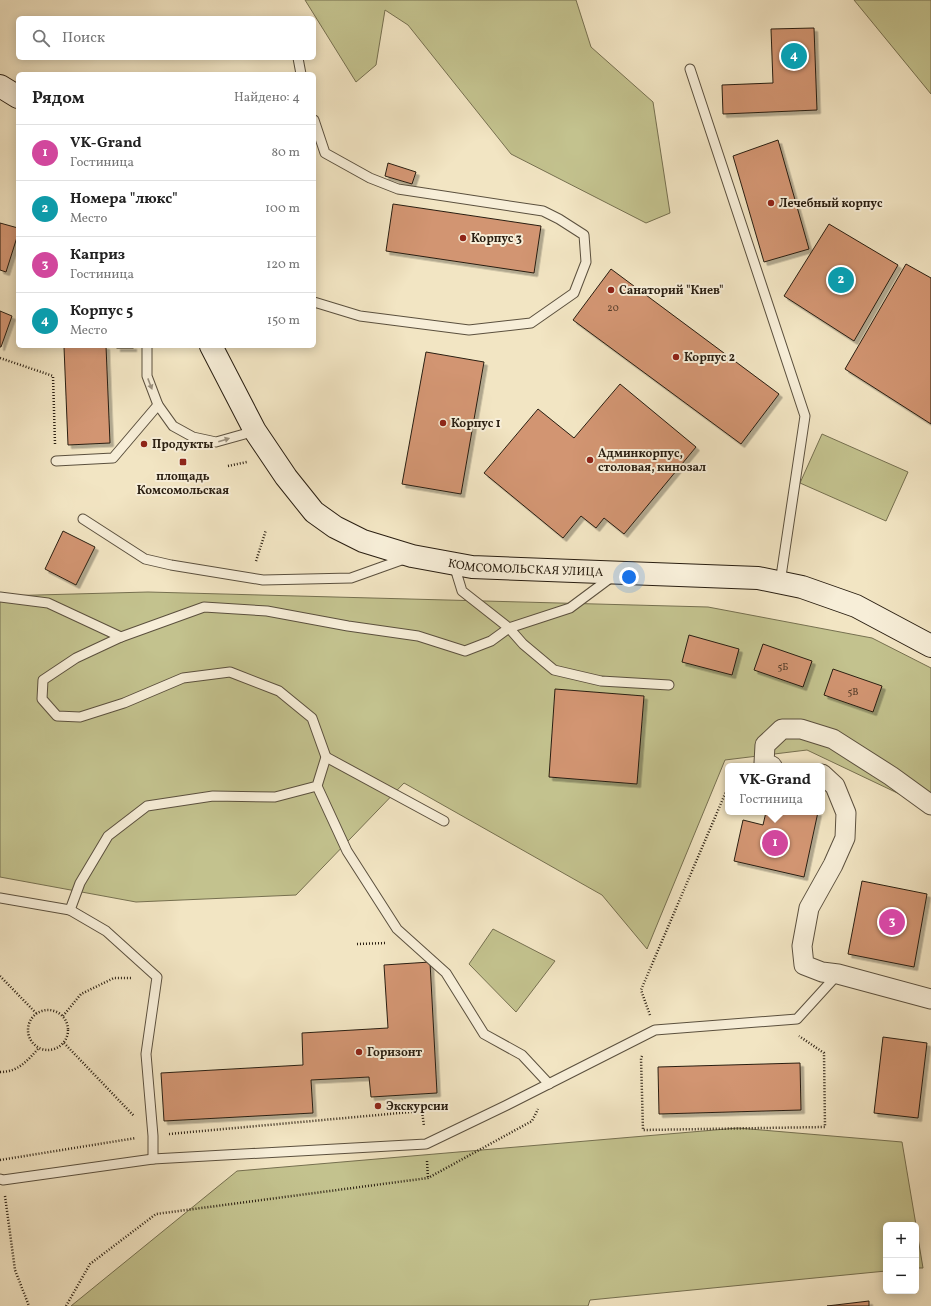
<!DOCTYPE html>
<html lang="ru">
<head>
<meta charset="utf-8">
<style>
  :root { --surface:#fff; --page:#f6f6f6; --text:#222; --muted:#767676; --line:#e0e0e0; --accent:#111827 }
  body { margin:0; font-family:Vollkorn,serif; background:var(--page); color:var(--text) }
  .controls { position:absolute; right:12px; bottom:12px; display:grid; overflow:hidden; border-radius:6px; box-shadow:0 2px 10px #0003 }
  .controls button { width:36px; height:36px; display:grid; place-items:center; padding:0; border:0; border-bottom:1px solid var(--line); background:var(--surface); color:var(--text); font:20px sans-serif }
  .you { position:absolute; left:629px; top:577px; width:14px; height:14px; margin:-10px; border:3px solid #fff; border-radius:50%; background:#1a73e8; box-shadow:0 0 0 6px #1a73e833 }
  .badge { display:grid; place-items:center; width:26px; height:26px; border-radius:50%; background:var(--accent); color:#fff; font-size:13px; font-weight:700 }
  .pin { position:absolute; translate:-50% -50%; border:2px solid #fff; box-shadow:0 1px 4px #0006 }
  .popup { position:absolute; left:725px; top:763px; width:100px; height:52px; box-sizing:border-box; display:grid; place-content:center; border-radius:6px; background:var(--surface); filter:drop-shadow(0 1px 3px #0005); font-size:13px; white-space:nowrap; color:var(--muted) }
  .popup b { font-size:15px; color:var(--text) }
  .popup::after { content:''; position:absolute; left:50%; top:100%; margin-left:-8px; border:8px solid transparent; border-top-color:var(--surface) }
  .list { margin:0; padding:0; list-style:none }
  h2 { display:flex; justify-content:space-between; align-items:center; height:52px; margin:0; padding:0 16px; font-size:17px }
  h2 small { font-size:13px; font-weight:400; color:var(--muted) }
  .list li { display:grid; grid-template-columns:26px 1fr auto; gap:12px; align-items:center; box-sizing:border-box; height:56px; padding:0 16px; border-top:1px solid var(--line) }
  .list b { display:block; font-size:15px; white-space:nowrap }
  .list p { margin:0; font-size:13px; white-space:nowrap; color:var(--muted) }
  .list em { font-size:13px; font-style:normal; color:var(--muted) }
  .icon { flex:none; width:22px; height:22px; fill:none; stroke:currentColor; stroke-width:2; stroke-linecap:round; stroke-linejoin:round }
  .map { position:relative; flex:none; width:931px; height:1306px; overflow:hidden }
  .search { position:absolute; background:var(--surface); box-shadow:0 2px 10px #0003; left:16px; top:16px; width:300px; height:44px; display:flex; align-items:center; gap:10px; box-sizing:border-box; padding:0 14px; border-radius:6px; color:var(--muted); font-size:15px }
  .panel { position:absolute; background:var(--surface); box-shadow:0 2px 10px #0003; left:16px; top:72px; width:300px; height:276px; border-radius:6px }
  .map>svg:first-child { display:block }
</style>
</head>
<body>
<div class="map">
<svg width="931" height="1306" viewBox="0 0 931 1306">
  <defs>
    <filter id="shadow"><feDropShadow dx="3.5" dy="3.5" stdDeviation="0" flood-color="#0004"/></filter>
  </defs>
  <rect width="100%" height="100%" fill="#f2e5c3"/>
  <filter id="stains"><feTurbulence type="fractalNoise" baseFrequency=".005" numOctaves="4"/><feColorMatrix values="0 0 0 0 .2 0 0 0 0 .09 0 0 0 0 .02 0 0 0 .5 -.17"/></filter>
  <radialGradient id="worn" r=".72"><stop offset=".6" stop-color="#630" stop-opacity="0"/><stop offset="1" stop-color="#630" stop-opacity=".3"/></radialGradient>
  <g fill="#c3c28e" stroke="#767050">
    <polygon points="305,0 576,0 591,47 653,102 670,213 646,223 511,154 408,25 385,10 376,65 356,82"/>
    <polygon points="854,0 931,0 931,94"/>
    <polygon points="822,434 908,472 886,521 800,483"/>
    <polygon points="148,592 708,607 872,638 931,668 931,809 807,750 725,760 647,949 602,895 404,783 296,895 136,902 0,877 0,596"/>
    <polygon points="493,929 555,961 516,1012 469,964"/>
    <polygon points="738,1128 902,1142 916,1225 886,1225 886,1271 590,1300 588,1306 71,1306 237,1171"/>
    <polygon points="916,1226 923,1268 916,1268"/>
  </g>
  <g fill="#d29572" stroke="#291e11" filter="url(#shadow)">
    <polygon points="814,28 817,110 723,114 722,85 773,83 771,29"/>
    <polygon points="778,140 809,249 764,262 733,156"/>
    <polygon points="388,163 416,172 412,184 385,176"/>
    <polygon points="393,204 541,226 534,273 386,251"/>
    <polygon points="0,223 18,228 18,234 6,272 0,270"/>
    <polygon points="829,224 898,265 854,341 784,296"/>
    <polygon points="906,264 931,278 931,424 845,369"/>
    <polygon points="611,269 779,394 741,444 573,320"/>
    <polygon points="0,311 12,316 1,347 0,347"/>
    <polygon points="83,346 106,346 110,443 68,445 64,347"/>
    <rect x="117" y="346" width="16" height="2"/>
    <polygon points="426,352 484,362 461,494 402,484"/>
    <polygon points="620,384 696,447 624,534 604,518 596,528 581,516 563,538 484,473 538,409 574,438"/>
    <polygon points="63,531 95,547 76,585 45,569"/>
    <polygon points="689,635 739,649 732,675 682,662"/>
    <polygon points="763,644 812,661 803,687 754,670"/>
    <polygon points="833,669 882,686 873,712 824,695"/>
    <polygon points="555,689 644,696 637,784 549,777"/>
    <polygon points="766,812 818,812 804,877 734,861 743,820 763,825"/>
    <polygon points="862,881 927,894 914,967 848,954"/>
    <polygon points="430,962 437,1093 371,1097 369,1077 311,1080 313,1113 164,1121 161,1073 303,1065 302,1033 388,1028 384,965"/>
    <polygon points="883,1037 927,1043 918,1118 874,1113"/>
    <polygon points="800,1063 801,1110 659,1114 658,1067"/>
    <polygon points="869,1301 869,1306 827,1306"/>
  </g>
  <g fill="none" stroke-linecap="round" stroke-linejoin="round">
    <g stroke="#5b503e" stroke-width="11">
      <g id="service">
        <polyline points="298,58 301,74"/>
        <polyline points="690,69 805,416 780,583"/>
        <polyline points="314,120 325,153 370,178 398,189 543,211 559,219 584,235 586,262 574,293 531,323 469,330 360,316 314,302"/>
        <polyline points="147,346 147,376 158,405 173,426 193,437 216,442 255,431"/>
        <polyline points="56,461 113,458 158,405"/>
        <polyline points="83,519 145,559 171,565 263,580 351,578 407,558"/>
        <polyline points="454,565 462,591 509,628 523,644 554,670 601,681 669,685"/>
        <polyline points="0,597 48,603 121,637"/>
        <polyline points="326,757 444,821"/>
        <polyline points="317,786 347,851 397,929 446,973 484,1034 522,1055 549,1084"/>
        <polyline points="0,898 70,910 80,883 108,836 147,806 213,796 275,797 317,786 326,757 312,718 279,691 230,672 183,678 124,703 80,717 57,716 42,699 43,680 76,658 121,637 204,607 267,611 348,626 418,636 465,651 491,641 509,628 570,608 613,576"/>
        <polyline points="70,910 106,931 157,977 146,1054 153,1136 153,1159"/>
        <polyline points="0,1179 3,1180 153,1159 426,1144 505,1106 655,1030 797,1019 838,974"/>
      </g>
    </g>
    <g stroke="#5b503e" stroke-width="21">
      <g id="minor">
        <polyline points="772,766 764,763 765,745 782,729 801,729 833,739 891,776 931,805"/>
        <polyline points="822,774 835,786 846,813 845,838 833,865 809,908 802,946 804,965 822,972 838,974 931,999"/>
      </g>
    </g>
    <g stroke="#291e11" stroke-width="24">
      <g id="secondary">
        <polyline points="0,86 18,97"/>
        <path id="s1" d="M211,346l44,85 31,46 28,35 21,15 28,14 49,15 60,11 286,11 44,9 54,19 75,40"/>
      </g>
    </g>
    <g stroke="#291e11" stroke-width="2.5" stroke-dasharray="1 2" stroke-linecap="butt">
      <polyline points="0,358 53,376 55,444"/>
      <polyline points="228,466 247,462"/>
      <polyline points="256,561 266,530"/>
      <polyline points="357,944 386,943"/>
      <polyline points="0,976 36,1013"/>
      <circle cx="48" cy="1030" r="20"/>
      <polyline points="650,1015 641,990 728,787"/>
      <polyline points="63,1016 81,994 114,978 131,978"/>
      <polyline points="64,1043 134,1116"/>
      <polyline points="642,1056 641,1058 643,1130 825,1127 824,1053 799,1036"/>
      <path d="M0,1072c18,0 27,-11 38,-23"/>
      <polyline points="169,1134 422,1111 424,1126"/>
      <polyline points="0,1160 136,1138"/>
      <polyline points="427,1161 428,1178"/>
      <polyline points="5,1196 15,1270 29,1306"/>
      <polyline points="66,1306 90,1264 156,1214 428,1178 532,1121 538,1109"/>
    </g>
    <use href="#service" stroke="#f7eed8" stroke-width="9"/>
    <use href="#minor" stroke="#f7eed8" stroke-width="19"/>
    <use href="#secondary" stroke="#f7eed8" stroke-width="22"/>
  </g>
  <defs><path id="oneway-solid" d="M-6-.8H1V-3.2L6.5 0L1 3.2V.8H-6Z"/></defs>
  <g fill="#9a907e">
    <use href="#oneway-solid" transform="translate(150 384) rotate(69)"/>
    <use href="#oneway-solid" transform="translate(224 440) rotate(-17)"/>
  </g>
  <g fill="#8f2418" stroke="#f7eed8" stroke-width="1.5">
    <circle cx="771" cy="203" r="4"/>
    <circle cx="463" cy="238" r="4"/>
    <circle cx="611" cy="290" r="4"/>
    <circle cx="676" cy="357" r="4"/>
    <circle cx="443" cy="423" r="4"/>
    <circle cx="144" cy="444" r="4"/>
    <circle cx="590" cy="460" r="4"/>
    <rect x="179" y="458" width="8" height="8" rx="2"/>
    <circle cx="359" cy="1052" r="4"/>
    <circle cx="378" cy="1106" r="4"/>
  </g>
  <g text-anchor="middle" stroke-width="4" stroke-linejoin="round" paint-order="stroke">
    <g font-size="10" fill="#533c29">
      <text x="613" y="311">20</text>
      <text x="783" y="670">5Б</text>
      <text x="853" y="695">5В</text>
    </g>
    <g font-size="12" font-weight="bold" fill="#291e11" stroke="#f7eed8" text-anchor="start">
      <text x="779" y="207">Лечебный корпус</text>
      <text x="471" y="242">Корпус 3</text>
      <text x="619" y="294">Санаторий "Киев"</text>
      <text x="684" y="361">Корпус 2</text>
      <text x="451" y="427">Корпус 1</text>
      <text x="152" y="448">Продукты</text>
      <text x="598" y="457">Админкорпус,<tspan x="598" dy="14">столовая, кинозал</tspan></text>
      <text x="183" y="480" text-anchor="middle">площадь<tspan x="183" dy="14">Комсомольская</tspan></text>
      <text x="367" y="1056">Горизонт</text>
      <text x="386" y="1110">Экскурсии</text>
    </g>
    <g font-size="12" fill="#291e11" stroke="#f7eed8">
      <text dy="4" stroke="none"><textPath href="#s1" startOffset="419">КОМСОМОЛЬСКАЯ УЛИЦА</textPath></text>
    </g>
  </g>
  <rect width="100%" height="100%" filter="url(#stains)"/>
  <rect width="100%" height="100%" fill="url(#worn)"/>
</svg>
<div class="controls">
<button>+</button>
<button>−</button>
</div>
<div class="you"></div>
<div class="pin badge" style="left:775px;top:843px;background:#d1479c">1</div>
<div class="popup"><b>VK-Grand</b>Гостиница</div>
<div class="pin badge" style="left:841px;top:280px;background:#0f9aa8">2</div>
<div class="pin badge" style="left:892px;top:922px;background:#d1479c">3</div>
<div class="pin badge" style="left:794px;top:56px;background:#0f9aa8">4</div>
<div class="search"><svg class="icon" aria-label="search" viewBox="0 0 24 24"><circle cx="10" cy="10" r="6"/><path d="M15 15l6 6"/></svg>Поиск</div>
<section class="panel">
<h2>Рядом<small>Найдено: 4</small></h2>
<ul class="list">
<li><span class="badge" style="background:#d1479c">1</span><div><b>VK-Grand</b><p>Гостиница</p></div><em>80 m</em></li>
<li><span class="badge" style="background:#0f9aa8">2</span><div><b>Номера &quot;люкс&quot;</b><p>Место</p></div><em>100 m</em></li>
<li><span class="badge" style="background:#d1479c">3</span><div><b>Каприз</b><p>Гостиница</p></div><em>120 m</em></li>
<li><span class="badge" style="background:#0f9aa8">4</span><div><b>Корпус 5</b><p>Место</p></div><em>150 m</em></li>
</ul>
</section>
</div>
</body>
</html>
